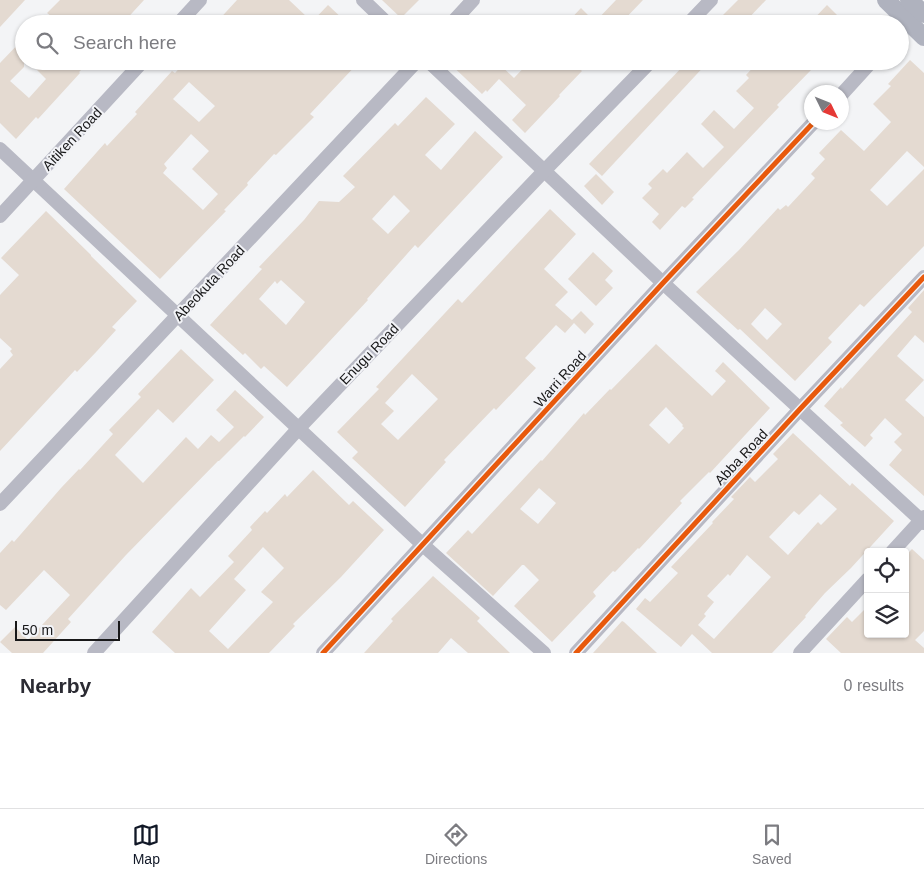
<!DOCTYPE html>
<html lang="en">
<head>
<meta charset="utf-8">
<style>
  :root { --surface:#fff; --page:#f7f7f7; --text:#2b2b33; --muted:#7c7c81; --line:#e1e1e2; --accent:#111827 }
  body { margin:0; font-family:Arial,sans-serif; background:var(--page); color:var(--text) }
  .controls { position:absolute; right:15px; bottom:15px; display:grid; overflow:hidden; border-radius:5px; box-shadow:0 1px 4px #0004 }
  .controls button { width:45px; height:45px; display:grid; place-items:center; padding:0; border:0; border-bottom:1px solid var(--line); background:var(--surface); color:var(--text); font:25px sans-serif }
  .compass { position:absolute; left:804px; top:85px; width:45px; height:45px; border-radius:50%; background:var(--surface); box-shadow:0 1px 4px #0004; rotate:133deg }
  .scale { position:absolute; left:15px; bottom:12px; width:105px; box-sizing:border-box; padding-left:5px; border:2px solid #181819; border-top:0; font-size:14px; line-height:18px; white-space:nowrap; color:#181819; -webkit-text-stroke:4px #f2f3f7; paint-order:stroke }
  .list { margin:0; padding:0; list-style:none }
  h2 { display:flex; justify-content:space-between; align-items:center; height:65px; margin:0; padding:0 20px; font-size:21px }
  h2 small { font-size:16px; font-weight:400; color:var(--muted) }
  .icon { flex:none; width:28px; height:28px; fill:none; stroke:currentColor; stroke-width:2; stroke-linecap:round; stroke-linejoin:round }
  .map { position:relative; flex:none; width:924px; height:653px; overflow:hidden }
  .search { position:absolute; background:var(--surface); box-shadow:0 1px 4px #0004; left:15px; right:15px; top:15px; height:55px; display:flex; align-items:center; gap:12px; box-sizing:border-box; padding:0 18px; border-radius:28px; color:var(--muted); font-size:19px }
  .sheet { height:155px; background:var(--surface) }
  nav { display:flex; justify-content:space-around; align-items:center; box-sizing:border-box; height:70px; border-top:1px solid var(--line); background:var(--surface); font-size:14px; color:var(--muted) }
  nav a { display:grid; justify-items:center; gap:2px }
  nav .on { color:var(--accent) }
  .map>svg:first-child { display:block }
</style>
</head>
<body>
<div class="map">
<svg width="924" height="653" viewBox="0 0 924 653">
  <rect width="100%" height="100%" fill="#f3f4f6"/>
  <g fill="#e4dad1" fill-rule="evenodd">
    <polygon points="0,0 25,0 0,27"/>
    <polygon points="60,0 144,0 122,24 44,24 51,16 47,13"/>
    <polygon points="237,0 289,0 307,17 301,24 215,24"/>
    <polygon points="382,0 419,0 401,18"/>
    <polygon points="616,0 643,0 620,24 566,24 581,8 595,22"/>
    <polygon points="738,0 766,0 743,24 732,24 723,15"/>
    <polygon points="328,5 348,24 310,24"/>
    <polygon points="827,5 846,24 809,24"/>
    <polygon points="24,38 24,67 10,81 29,98 46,79 28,61 90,61 79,72 80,73 38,119 36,117 16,139 0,123 0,63"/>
    <path d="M910,60l14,13v94l-17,-16 -37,39 17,16 37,-37v77l-60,61 -4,-3 -32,34 4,4 -37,39 -55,-52 -2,1 -42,-38 43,-42 39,-42 2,2 6,-5 2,2 27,-29 -4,-4 14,-15 -6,-6 22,-23 23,21 27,-29 -18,-18 18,-18 -3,-2zM765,308l17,16 -15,16 -16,-16z"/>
    <path d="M186,61h17l9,9 7,-9h141l-50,53 4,3 -38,38 -2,-1 -27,29 1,2 -24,25 2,1 -66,68 -96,-90 41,-46 2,3 30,-32 -2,-2 37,-41 3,2zM189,82l26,24 -16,16 -26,-23zM191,134l18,17 -17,18 26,25 -15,16 -40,-37 4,-5 -3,-4z"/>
    <polygon points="447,61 496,61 514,78 530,61 586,61 579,68 582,71 559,95 560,96 525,133 512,120 526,105 499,79 487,92 486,90 482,94"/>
    <polygon points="688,61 709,61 602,176 589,164"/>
    <polygon points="759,61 802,61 811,70 777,105 779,107 692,198 694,199 685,208 682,206 660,230 652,222 659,214 642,198 652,188 648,184 663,169 667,173 687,152 703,168 724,147 701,124 714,110 734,129 754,108 736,91 749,78 746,75"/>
    <path d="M426,97l29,27 -30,31 16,15 34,-39 28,26 -85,91 -3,-3 -48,54 1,1 -81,87 -23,-21 -3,3 -16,-16 -2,2 -33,-30 52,-56 -3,-2 45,-47 15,-19 20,1 16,-15 -12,-11 52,-53 3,3zM394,195l16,16 -22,23 -16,-15zM281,280l24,22 -19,23 -27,-26 16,-18 2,3z"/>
    <polygon points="596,174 614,192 602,205 584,186"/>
    <path d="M550,209l26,25 -32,35 24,23 -13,13 17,15 9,-9 13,13 -9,10 -11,-11 -9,10 -9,-8 -31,33 11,10 -40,42 -2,-2 -50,52 2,2 -41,45 -53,-49 6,-6 -21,-20 42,-43 -3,-2 82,-88 4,4zM412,374l26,25 -40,41 -17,-16 13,-13 -9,-8z"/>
    <polygon points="46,211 91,255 91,256 137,301 112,327 116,330 97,351 77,372 75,370 0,451 0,369 13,355 10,351 12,349 0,338 0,295 19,275 1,258"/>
    <polygon points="593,252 613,271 605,280 613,288 596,306 568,279"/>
    <polygon points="924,290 924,343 915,335 897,356 924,380 905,400 924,417 924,496 889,465 902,450 894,442 902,434 885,418 870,435 873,438 865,447 840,425 843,423 824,406 841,387 842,389 912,312 908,308"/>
    <path d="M656,344l56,52 14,-15 -11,-10 8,-9 47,46 -60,65 -1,-1 -29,29 2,2 -43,46 -1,-1 -23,24 -2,-1 -20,21 3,4 -44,46 -38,-36 25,-26 -15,-15h-2l-29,31 -47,-43 22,-23 4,4 69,-74 1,1 42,-48 1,2 25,-26 1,1zM666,407l17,18 -1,1 2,2 -15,16 -20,-19zM539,488l17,15 -18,21 -18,-15z"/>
    <polygon points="181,349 214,380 173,423 158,409 115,455 143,483 186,437 198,449 211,435 219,442 234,427 216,410 235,390 264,417 245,437 244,436 219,461 218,461 126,555 68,619 71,622 43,653 12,653 0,642 15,627 28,640 70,595 44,570 6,610 0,605 0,553 12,540 14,542 61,488 79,469 80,470 113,434 109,430 141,397 138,394"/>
    <path d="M793,433l57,53 2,-3 42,38 -43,47 -26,25 -20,23 1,1 -34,36h-60l-20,-19 -11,13 -45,-38 9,-11 5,4 28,-29 -7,-6 42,-44 -1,-1 22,-23 -3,-2 19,-20 5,5 23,-23 -5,-5zM820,494l17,15 -16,16 -3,-3 -30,33 -19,-18 25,-26 5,4zM747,555l24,22 -57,62 -16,-14 8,-9 -2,-2 10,-12 -7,-6 21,-22 2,2z"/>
    <path d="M313,470l36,35 4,-4 31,29 -43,47 -48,47 2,2 -26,27h-94l-23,-21 39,-44 9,9 34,-35 -6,-6 24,-26 -2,-3 15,-16 2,2 18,-19 2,3zM263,547l21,21 -23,24 12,10 -45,47 -19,-18 37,-41 -12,-11z"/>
    <polygon points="912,549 924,560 924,631 915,640 924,648 924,653 841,653 826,639 847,617 852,622 868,606 868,634 905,634 905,556"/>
    <polygon points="433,576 480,618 477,621 510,653 468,653 451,638 438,653 364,653 393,621 391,619"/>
    <polygon points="622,621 624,622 657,653 593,653"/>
  </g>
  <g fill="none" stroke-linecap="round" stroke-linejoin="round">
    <g stroke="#b8b9c4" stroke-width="14">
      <polyline points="363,0 388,24"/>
      <polyline points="178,24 200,0"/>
      <polyline points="451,24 473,0"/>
      <polyline points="688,24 711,0"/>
      <polyline points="428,61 663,283 924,523"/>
      <polyline points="842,94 872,61"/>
      <polyline points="0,149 423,545 544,653"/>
      <polyline points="0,216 143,61"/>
      <polyline points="0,504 417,61"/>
      <polyline points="892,552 924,517"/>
      <polyline points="94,653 299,428 545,170 651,61"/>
      <polyline points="323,653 663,283 814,122"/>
      <polyline points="576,653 801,408 924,277"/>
      <polyline points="800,653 868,579"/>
    </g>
    <g stroke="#afb2be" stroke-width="18">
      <polyline points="886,0 924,37"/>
      <polyline points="909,0 924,14"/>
    </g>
    <g stroke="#f2f3f7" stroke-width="8">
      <g id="cycleway">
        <polyline points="323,653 663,283 814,122"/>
        <polyline points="576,653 801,408 924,277"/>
      </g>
    </g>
    <use href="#cycleway" stroke="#e8590c" stroke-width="5"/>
  </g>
  <g text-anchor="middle" stroke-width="4" stroke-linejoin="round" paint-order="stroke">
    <g font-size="14" fill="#181819" stroke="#f2f3f7">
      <text transform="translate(72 139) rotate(-47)" y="5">Aitiken Road</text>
      <text transform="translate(209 283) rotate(-47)" y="5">Abeokuta Road</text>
      <text transform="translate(369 354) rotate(-46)" y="5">Enugu Road</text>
      <text transform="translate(560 379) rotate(-48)" y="5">Warri Road</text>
      <text transform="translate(741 457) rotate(-47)" y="5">Abba Road</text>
    </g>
  </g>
</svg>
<div class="controls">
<button><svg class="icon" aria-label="locate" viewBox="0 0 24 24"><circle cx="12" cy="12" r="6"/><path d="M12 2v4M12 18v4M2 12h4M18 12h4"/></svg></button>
<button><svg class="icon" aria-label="layers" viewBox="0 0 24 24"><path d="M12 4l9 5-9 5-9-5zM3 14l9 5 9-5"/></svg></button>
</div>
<svg class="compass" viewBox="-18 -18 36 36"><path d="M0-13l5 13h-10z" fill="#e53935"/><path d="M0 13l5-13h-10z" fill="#7c7c81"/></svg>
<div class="scale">50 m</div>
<div class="search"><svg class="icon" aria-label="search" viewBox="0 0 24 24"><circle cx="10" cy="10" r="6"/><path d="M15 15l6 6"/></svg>Search here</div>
</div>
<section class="sheet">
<h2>Nearby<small>0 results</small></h2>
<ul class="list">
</ul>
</section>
<nav>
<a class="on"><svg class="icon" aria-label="map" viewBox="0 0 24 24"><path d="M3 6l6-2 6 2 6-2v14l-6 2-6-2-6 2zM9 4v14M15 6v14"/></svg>Map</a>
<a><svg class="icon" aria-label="directions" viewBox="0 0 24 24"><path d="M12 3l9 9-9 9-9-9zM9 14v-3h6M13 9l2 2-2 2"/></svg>Directions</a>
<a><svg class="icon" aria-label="saved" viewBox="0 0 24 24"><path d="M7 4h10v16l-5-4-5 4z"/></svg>Saved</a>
</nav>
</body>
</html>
